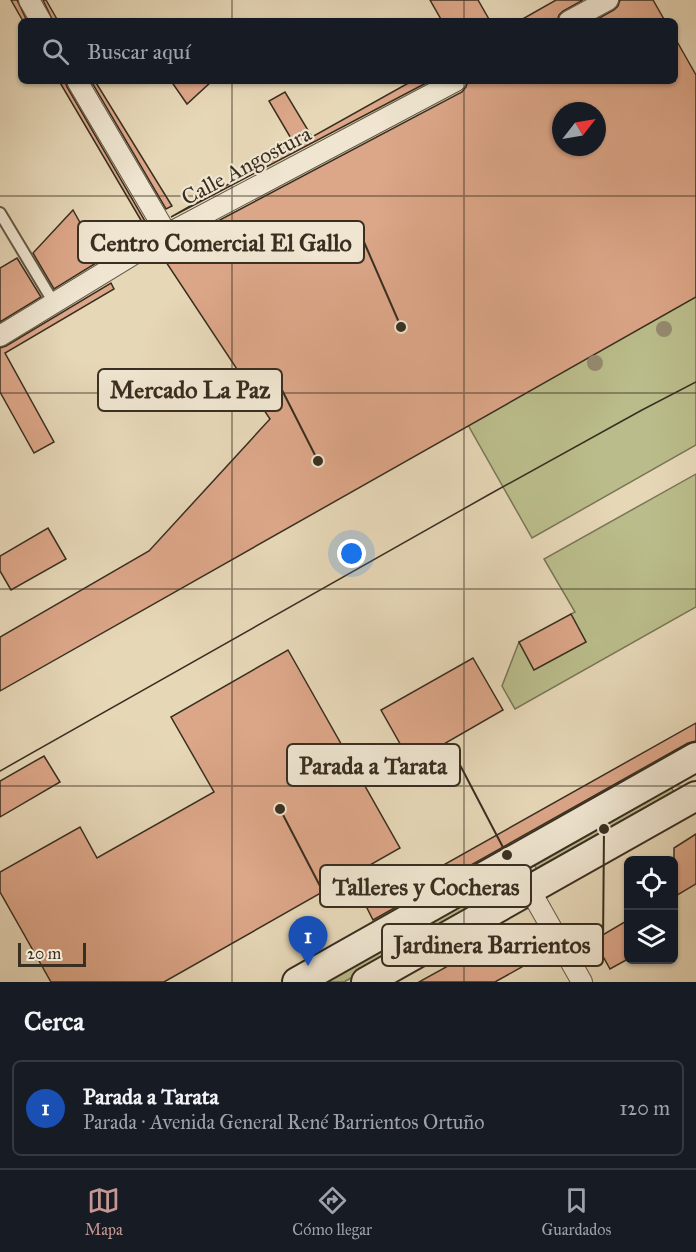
<!DOCTYPE html>
<html lang="es">
<head>
<meta charset="utf-8">
<style>
  :root { --surface:#171b24; --page:#242831; --text:#f1f3f6; --muted:#9ea1a6; --line:#363941; --accent:#c59692 }
  body { margin:0; font-family:"IM FELL Great Primer",serif; background:var(--page); color:var(--text) }
  .controls { position:absolute; right:18px; bottom:18px; display:grid; overflow:hidden; border-radius:9px; box-shadow:0 2px 4px #0004 }
  .controls button { width:54px; height:54px; display:grid; place-items:center; padding:0; border:0; border-bottom:2px solid var(--line); background:var(--surface); color:var(--text); font:30px sans-serif }
  .compass { position:absolute; left:552px; top:102px; width:54px; height:54px; border-radius:50%; background:var(--surface); box-shadow:0 2px 4px #0004; rotate:59deg }
  .scale { position:absolute; left:18px; bottom:15px; width:68px; box-sizing:border-box; padding-left:6px; border:3px solid #392f21; border-top:0; font-size:16px; line-height:21px; white-space:nowrap; color:#392f21; -webkit-text-stroke:4px #efe5d0; paint-order:stroke }
  .you { position:absolute; left:352px; top:554px; width:21px; height:21px; margin:-15px; border:4px solid #fff; border-radius:50%; background:#1a73e8; box-shadow:0 0 0 9px #1a73e833 }
  .badge { display:grid; place-items:center; width:39px; height:39px; border-radius:50%; background:var(--accent); color:#fff; font-size:20px; font-weight:700 }
  .pin { position:absolute; translate:-50% -50px; filter:drop-shadow(0 2px 3px #0008) }
  .pin::after { content:''; position:absolute; top:32px; width:21px; height:18px; background:inherit; clip-path:polygon(0 0,100% 0,50% 100%) }
  .list { margin:0; padding:0; list-style:none }
  h2 { display:flex; justify-content:space-between; align-items:center; height:78px; margin:0; padding:0 24px; font-size:26px }
  h2 small { font-size:20px; font-weight:400; color:var(--muted) }
  .list li { display:grid; grid-template-columns:39px 1fr auto; gap:18px; align-items:center; box-sizing:border-box; height:96px; margin:0 12px 12px; padding:0 12px; border:2px solid var(--line); border-radius:9px }
  .list b { display:block; font-size:22px; white-space:nowrap }
  .list p { margin:0; font-size:20px; white-space:nowrap; color:var(--muted) }
  .list em { font-size:20px; font-style:normal; color:var(--muted) }
  .icon { flex:none; width:33px; height:33px; fill:none; stroke:currentColor; stroke-width:2; stroke-linecap:round; stroke-linejoin:round }
  .map { position:relative; flex:none; width:696px; height:982px; overflow:hidden }
  .search { position:absolute; background:var(--surface); box-shadow:0 2px 4px #0004; left:18px; right:18px; top:18px; height:66px; display:flex; align-items:center; gap:15px; box-sizing:border-box; padding:0 21px; border-radius:9px; color:var(--muted); font-size:22px }
  .sheet { height:186px; background:var(--surface) }
  nav { display:flex; justify-content:space-around; align-items:center; box-sizing:border-box; height:84px; border-top:2px solid var(--line); background:var(--surface); font-size:16px; color:var(--muted) }
  nav a { display:grid; justify-items:center; gap:3px }
  nav .on { color:var(--accent) }
  .map>svg:first-child { display:block }
</style>
</head>
<body>
<div class="map">
<svg width="696" height="982" viewBox="0 0 696 982">
  <rect width="100%" height="100%" fill="#e6d7b7"/>
  <filter id="stains"><feTurbulence type="fractalNoise" baseFrequency=".00333" numOctaves="4"/><feColorMatrix values="0 0 0 0 .2 0 0 0 0 .09 0 0 0 0 .02 0 0 0 .5 -.17"/></filter>
  <radialGradient id="worn" r=".72"><stop offset=".6" stop-color="#630" stop-opacity="0"/><stop offset="1" stop-color="#630" stop-opacity=".3"/></radialGradient>
  <g fill="#babd8b" stroke="#7a7656" stroke-width="1.5">
    <polygon points="696,297 696,445 532,538 468,425"/>
    <polygon points="696,474 696,607 515,709 502,686 519,642 534,670 586,642 571,614 575,612 544,559"/>
    <polygon points="671,787 675,794 538,872 534,864"/>
    <polygon points="501,883 505,891 344,982 327,982"/>
  </g>
  <g fill="#dca688" stroke="#392f21" stroke-width="1.5" fill-rule="evenodd">
    <polygon points="11,0 17,0 27,21 23,21"/>
    <polygon points="43,0 46,0 58,21 53,21"/>
    <polygon points="430,0 478,0 490,21 442,21"/>
    <polygon points="556,0 583,0 563,11 559,15 557,21 519,21"/>
    <polygon points="620,0 653,0 665,21 594,21 614,10 618,6"/>
    <path d="M675,38l21,37v222l-696,394v-54l149,-86 121,-132 -108,-163 20,-12 -2,-3 282,-149 4,-5 2,-6h207zM561,111h36v36h-36z"/>
    <polygon points="59,81 65,81 67,87 145,221 142,222"/>
    <polygon points="91,81 95,81 172,206 166,209"/>
    <polygon points="171,81 212,81 187,104"/>
    <polygon points="412,81 430,81 171,217 283,153 280,147 292,140 269,101 285,92 312,137"/>
    <polygon points="73,210 101,260 54,289 33,253"/>
    <polygon points="17,258 41,297 0,322 0,268"/>
    <polygon points="111,283 114,289 5,353 54,442 34,453 0,392 0,348 6,346"/>
    <polygon points="48,528 66,559 11,590 0,571 0,556"/>
    <polygon points="571,614 586,642 534,670 519,642"/>
    <polygon points="288,650 400,848 164,982 51,982 0,892 0,872 80,827 97,858 214,792 171,717"/>
    <polygon points="473,658 503,710 411,763 381,710"/>
    <polygon points="696,723 696,741 688,743 373,920 367,908"/>
    <polygon points="44,756 60,782 0,817 0,781"/>
    <polygon points="696,834 696,884 674,897 674,848"/>
    <polygon points="628,920 628,959 610,969 594,940"/>
    <polygon points="511,931 529,963 495,982 419,982"/>
  </g>
  <g fill="none" stroke-linecap="round" stroke-linejoin="round">
    <g stroke="#645946" stroke-width="14">
      <polyline id="service" points="0,213 54,303"/>
    </g>
    <g stroke="#645946" stroke-width="22">
      <g id="minor">
        <polyline points="29,0 41,21"/>
        <polyline points="569,21 608,0"/>
        <polyline points="77,81 167,234"/>
        <polyline points="0,336 167,234 456,81"/>
        <polyline points="513,860 582,982"/>
      </g>
    </g>
    <g stroke="#392f21" stroke-width="32">
      <g id="secondary">
        <polyline points="297,982 696,757"/>
        <polyline points="366,982 696,796"/>
      </g>
    </g>
    <use href="#service" stroke="#efe5d0" stroke-width="10"/>
    <use href="#minor" stroke="#efe5d0" stroke-width="20"/>
    <use href="#secondary" stroke="#efe5d0" stroke-width="28"/>
    <polyline stroke="#392f21" stroke-width="1.5" points="0,771 490,494 642,410 696,382"/>
  </g>
  <g fill="#958a70">
    <circle cx="664" cy="329" r="8"/>
    <circle cx="595" cy="363" r="8"/>
  </g>
  <path fill="none" stroke="#392f21" stroke-width="1.5" stroke-opacity="0.55" d="M232,0v21M464,0v21M232,81v901M464,81v901M0,196h696M0,393h696M0,589h696M0,786h696"/>
  <g text-anchor="middle" stroke-width="4.5" stroke-linejoin="round" paint-order="stroke">
    <g font-size="22" fill="#392f21" stroke="#efe5d0">
      <text transform="translate(246 165) rotate(-28)" y="8">Calle Angostura</text>
    </g>
  </g>
  <path fill="none" stroke="#392f21" stroke-width="2" d="M401 327L364 242M318 461L282 390M507 855L460 765M280 809L320 886M604 829L603 945"/>
  <g fill="#392f21" stroke="#efe5d0" stroke-width="2">
    <circle cx="401" cy="327" r="6"/>
    <circle cx="318" cy="461" r="6"/>
    <circle cx="507" cy="855" r="6"/>
    <circle cx="280" cy="809" r="6"/>
    <circle cx="604" cy="829" r="6"/>
  </g>
  <g fill="#efe5d0" stroke="#392f21" stroke-width="2">
    <rect x="78" y="221" width="286" height="42" rx="6"/>
    <rect x="98" y="369" width="184" height="42" rx="6"/>
    <rect x="287" y="744" width="173" height="42" rx="6"/>
    <rect x="320" y="865" width="211" height="42" rx="6"/>
    <rect x="382" y="924" width="221" height="42" rx="6"/>
  </g>
  <g font-size="24" text-anchor="middle" font-weight="bold" fill="#392f21">
    <text x="221" y="251">Centro Comercial El Gallo</text>
    <text x="190" y="398">Mercado La Paz</text>
    <text x="373" y="774">Parada a Tarata</text>
    <text x="426" y="895">Talleres y Cocheras</text>
    <text x="492" y="953">Jardinera Barrientos</text>
  </g>
  <rect width="100%" height="100%" filter="url(#stains)"/>
  <rect width="100%" height="100%" fill="url(#worn)"/>
</svg>
<div class="controls">
<button><svg class="icon" aria-label="locate" viewBox="0 0 24 24"><circle cx="12" cy="12" r="6"/><path d="M12 2v4M12 18v4M2 12h4M18 12h4"/></svg></button>
<button><svg class="icon" aria-label="layers" viewBox="0 0 24 24"><path d="M12 4l9 5-9 5-9-5zM3 14l9 5 9-5"/></svg></button>
</div>
<svg class="compass" viewBox="-18 -18 36 36"><path d="M0-13l5 13h-10z" fill="#e53935"/><path d="M0 13l5-13h-10z" fill="#9ea1a6"/></svg>
<div class="scale">20 m</div>
<div class="you"></div>
<div class="pin badge" style="left:308px;top:966px;background:#1a4fb4">1</div>
<div class="search"><svg class="icon" aria-label="search" viewBox="0 0 24 24"><circle cx="10" cy="10" r="6"/><path d="M15 15l6 6"/></svg>Buscar aquí</div>
</div>
<section class="sheet">
<h2>Cerca<small></small></h2>
<ul class="list">
<li><span class="badge" style="background:#1a4fb4">1</span><div><b>Parada a Tarata</b><p>Parada · Avenida General René Barrientos Ortuño</p></div><em>120 m</em></li>
</ul>
</section>
<nav>
<a class="on"><svg class="icon" aria-label="map" viewBox="0 0 24 24"><path d="M3 6l6-2 6 2 6-2v14l-6 2-6-2-6 2zM9 4v14M15 6v14"/></svg>Mapa</a>
<a><svg class="icon" aria-label="directions" viewBox="0 0 24 24"><path d="M12 3l9 9-9 9-9-9zM9 14v-3h6M13 9l2 2-2 2"/></svg>Cómo llegar</a>
<a><svg class="icon" aria-label="saved" viewBox="0 0 24 24"><path d="M7 4h10v16l-5-4-5 4z"/></svg>Guardados</a>
</nav>
</body>
</html>
